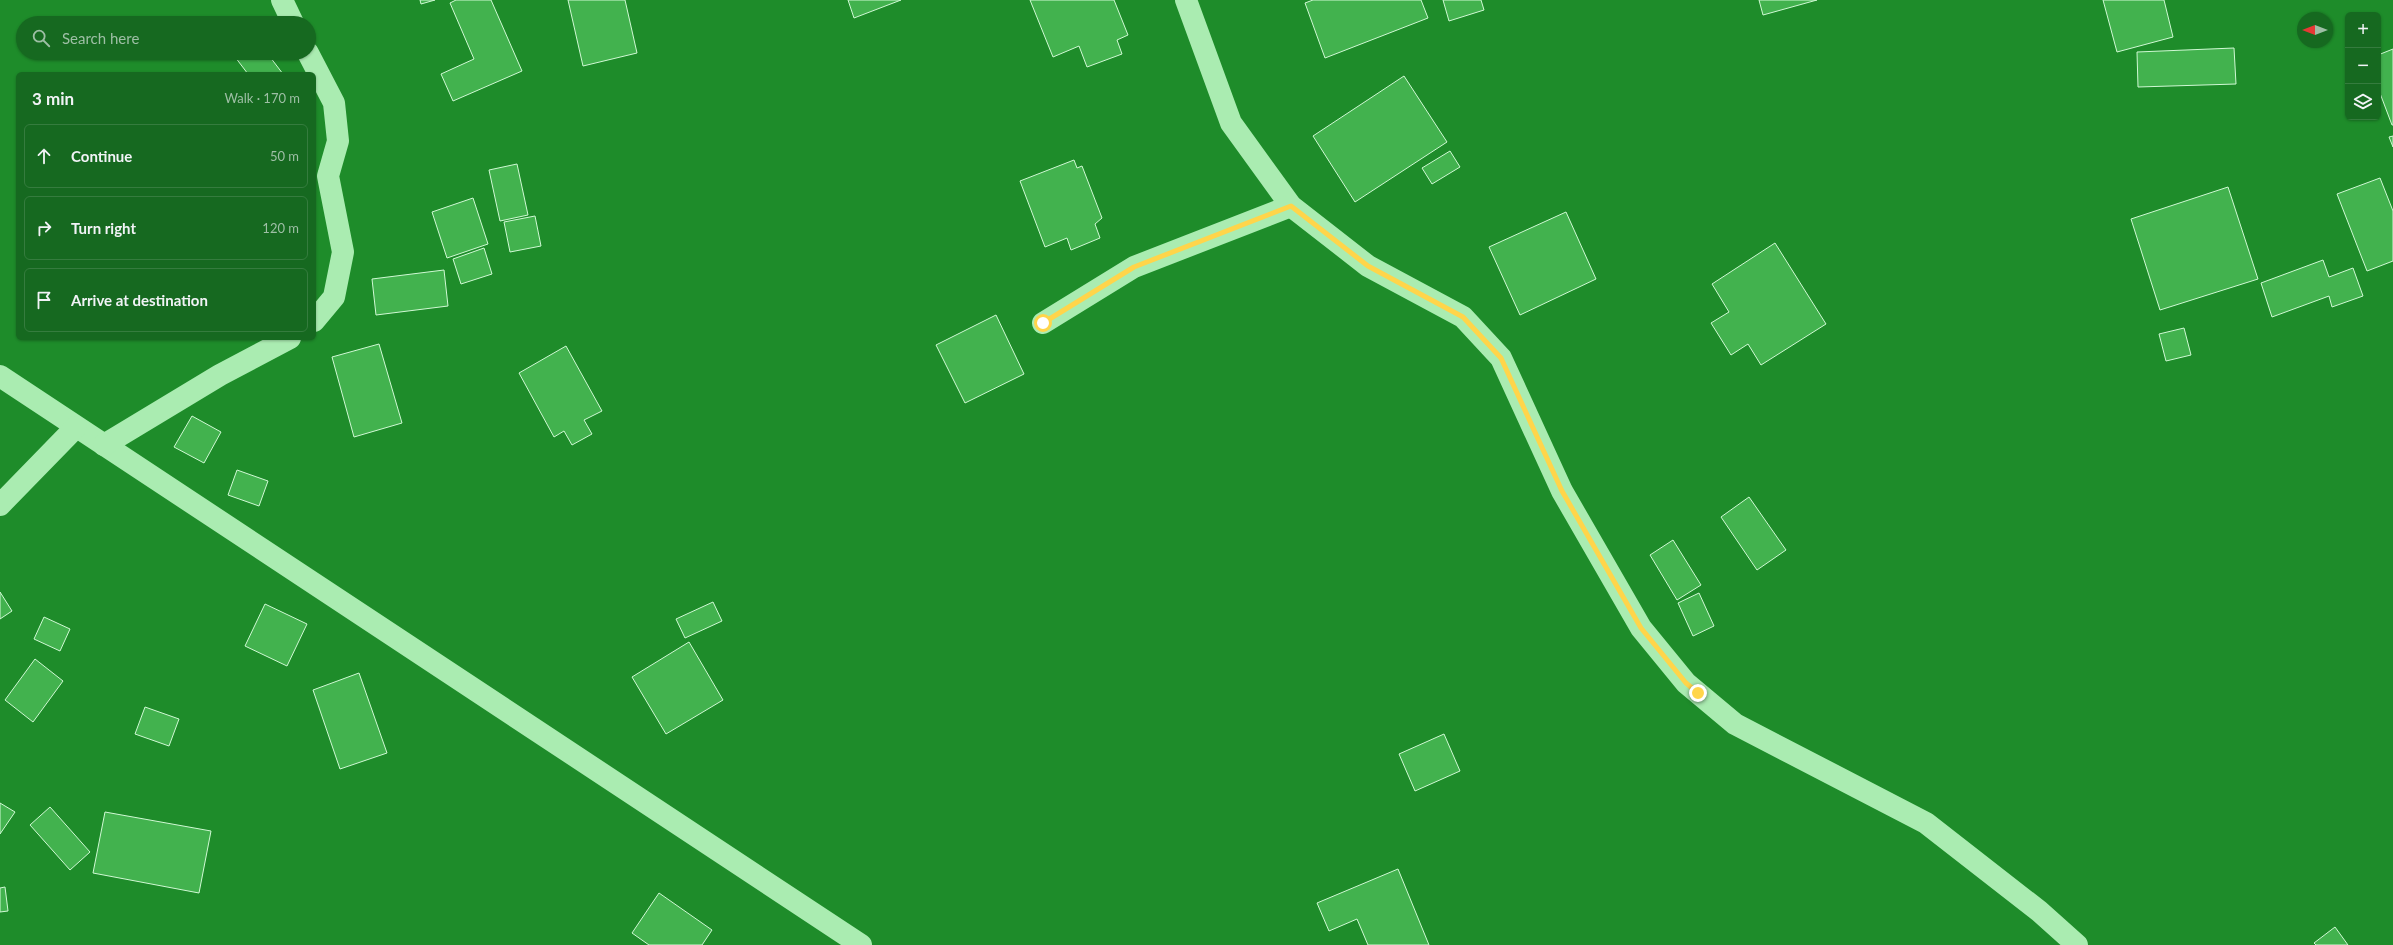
<!DOCTYPE html>
<html lang="en">
<head>
<meta charset="utf-8">
<style>
  :root { --surface:#166920; --page:#1f6f29; --text:#f1f3f6; --muted:#9ebfa5; --line:#357c3e }
  body { margin:0; font-family:Lato,sans-serif; background:var(--page); color:var(--text) }
  .controls { position:absolute; right:12px; top:12px; display:grid; overflow:hidden; border-radius:6px; box-shadow:0 1px 3px #0004 }
  .controls button { width:36px; height:36px; display:grid; place-items:center; padding:0; border:0; border-bottom:1px solid var(--line); background:var(--surface); color:var(--text); font:20px sans-serif }
  .compass { position:absolute; left:2297px; top:12px; width:36px; height:36px; border-radius:50%; background:var(--surface); box-shadow:0 1px 3px #0004; rotate:270deg }
  .stop { position:absolute; width:12px; height:12px; margin:-9px; border:3px solid #ffd54a; border-radius:50%; background:#fff }
  .stop.end { background:#ffd54a; border-color:#fff; box-shadow:0 1px 4px #0008 }
  .list { margin:0; padding:0; list-style:none }
  h2 { display:flex; justify-content:space-between; align-items:center; height:52px; margin:0; padding:0 16px; font-size:17px }
  h2 small { font-size:13px; font-weight:400; color:var(--muted) }
  .list li { display:grid; grid-template-columns:26px 1fr auto; gap:12px; align-items:center; box-sizing:border-box; height:64px; margin:0 8px 8px; padding:0 8px; border:1px solid var(--line); border-radius:6px }
  .list b { display:block; font-size:15px; white-space:nowrap }
  .list em { font-size:13px; font-style:normal; color:var(--muted) }
  .icon { flex:none; width:22px; height:22px; fill:none; stroke:currentColor; stroke-width:2; stroke-linecap:round; stroke-linejoin:round }
  .map { position:relative; flex:none; width:2393px; height:945px; overflow:hidden }
  .search { position:absolute; background:var(--surface); box-shadow:0 1px 3px #0004; left:16px; top:16px; width:300px; height:44px; display:flex; align-items:center; gap:10px; box-sizing:border-box; padding:0 14px; border-radius:22px; color:var(--muted); font-size:15px }
  .panel { position:absolute; background:var(--surface); box-shadow:0 1px 3px #0004; left:16px; top:72px; width:300px; height:268px; border-radius:6px }
  .map>svg:first-child { display:block }
</style>
</head>
<body>
<div class="map">
<svg width="2393" height="945" viewBox="0 0 2393 945">
  <rect width="100%" height="100%" fill="#1e8c2a"/>
  <g fill="#42b24e" stroke="#d0f9d4">
    <polygon points="420,0 435,0 421,4"/>
    <polygon points="456,0 491,0 522,71 453,101 441,74 474,59 450,3"/>
    <polygon points="568,0 625,0 637,53 583,66"/>
    <polygon points="848,0 901,0 854,18"/>
    <polygon points="1030,0 1114,0 1128,35 1117,40 1122,54 1087,67 1079,46 1053,57"/>
    <polygon points="1313,0 1421,0 1428,18 1325,58 1305,3"/>
    <polygon points="1443,0 1481,0 1484,10 1449,21"/>
    <polygon points="1759,0 1817,0 1763,15"/>
    <polygon points="2103,0 2164,0 2173,37 2117,52"/>
    <polygon points="2234,48 2236,84 2138,87 2137,52"/>
    <polygon points="2393,49 2393,125 2392,125 2378,88 2378,55"/>
    <polygon points="232,53 267,53 283,74 248,74"/>
    <polygon points="1404,76 1447,142 1355,202 1313,136"/>
    <polygon points="2393,136 2393,147 2389,137"/>
    <polygon points="1450,151 1460,167 1432,184 1422,168"/>
    <polygon points="1074,160 1077,168 1082,166 1102,218 1095,224 1100,238 1071,250 1067,238 1045,247 1020,181"/>
    <polygon points="517,164 528,215 500,221 489,170"/>
    <polygon points="2380,178 2393,211 2393,261 2367,271 2337,194"/>
    <polygon points="2228,187 2258,279 2160,310 2131,219"/>
    <polygon points="473,198 488,244 447,258 432,212"/>
    <polygon points="1566,212 1596,279 1520,315 1489,247"/>
    <polygon points="535,216 541,246 510,252 504,222"/>
    <polygon points="1775,243 1826,324 1761,365 1748,344 1731,355 1711,323 1729,312 1712,284"/>
    <polygon points="484,248 492,274 461,284 453,259"/>
    <polygon points="2323,260 2329,277 2353,268 2363,296 2332,307 2329,296 2272,317 2261,283"/>
    <polygon points="444,270 448,306 376,315 372,279"/>
    <polygon points="996,315 1024,374 965,403 936,345"/>
    <polygon points="2184,328 2191,355 2166,361 2159,334"/>
    <polygon points="379,344 402,423 354,437 332,357"/>
    <polygon points="566,346 602,411 584,420 592,434 572,445 564,431 554,437 519,373"/>
    <polygon points="192,416 221,432 204,463 174,447"/>
    <polygon points="237,470 268,481 259,506 228,495"/>
    <polygon points="1749,497 1786,550 1757,570 1721,517"/>
    <polygon points="1673,540 1701,585 1677,600 1650,555"/>
    <polygon points="0,592 12,611 0,619"/>
    <polygon points="1699,593 1714,626 1693,636 1678,603"/>
    <polygon points="713,602 722,621 685,638 676,619"/>
    <polygon points="265,604 307,624 287,666 245,646"/>
    <polygon points="44,617 70,629 60,651 34,639"/>
    <polygon points="689,642 723,700 666,734 632,677"/>
    <polygon points="35,659 63,681 33,722 5,700"/>
    <polygon points="359,673 387,753 340,769 313,690"/>
    <polygon points="145,707 179,719 169,746 135,734"/>
    <polygon points="1444,734 1460,771 1415,791 1399,754"/>
    <polygon points="0,803 15,812 0,834"/>
    <polygon points="50,807 90,852 70,870 30,825"/>
    <polygon points="105,812 211,831 199,893 93,873"/>
    <polygon points="1398,869 1429,945 1368,945 1357,919 1329,931 1317,903"/>
    <polygon points="5,887 8,911 0,912 0,888"/>
    <polygon points="659,893 712,930 702,945 649,945 632,933"/>
    <polygon points="2335,927 2348,945 2316,945 2314,943"/>
  </g>
  <g fill="none" stroke-linecap="round" stroke-linejoin="round">
    <g stroke="#aaecb1" stroke-width="22">
      <polyline points="282,0 293,23"/>
      <polyline points="1186,0 1231,123 1291,206 1368,266 1463,317 1501,358 1562,491 1641,628 1686,683 1735,724 1926,823 2039,911 2077,945"/>
      <polyline points="308,53 334,103 338,141 328,176 343,252 334,297 314,321"/>
      <polyline points="1043,323 1134,267 1291,206"/>
      <polyline points="0,376 861,945"/>
      <polyline points="104,445 220,375 290,338"/>
      <polyline points="0,505 76,427"/>
    </g>
  </g>
  <g fill="none" stroke-linecap="round" stroke-linejoin="round">
    <polyline stroke="#ffd54a" stroke-width="5" points="1043,323 1134,267 1291,206 1368,266 1463,317 1501,358 1562,491 1641,628 1686,683 1698,693"/>
  </g>
</svg>
<div class="controls">
<button>+</button>
<button>−</button>
<button><svg class="icon" aria-label="layers" viewBox="0 0 24 24"><path d="M12 4l9 5-9 5-9-5zM3 14l9 5 9-5"/></svg></button>
</div>
<svg class="compass" viewBox="-18 -18 36 36"><path d="M0-13l5 13h-10z" fill="#e53935"/><path d="M0 13l5-13h-10z" fill="#9ebfa5"/></svg>
<div class="stop" style="left:1043px;top:323px"></div>
<div class="stop end" style="left:1698px;top:693px"></div>
<div class="search"><svg class="icon" aria-label="search" viewBox="0 0 24 24"><circle cx="10" cy="10" r="6"/><path d="M15 15l6 6"/></svg>Search here</div>
<section class="panel">
<h2>3 min<small>Walk · 170 m</small></h2>
<ul class="list">
<li><svg class="icon" aria-label="ahead" viewBox="0 0 24 24"><path d="M12 20V5M6 11l6-6 6 6"/></svg><div><b>Continue</b></div><em>50 m</em></li>
<li><svg class="icon" aria-label="right" viewBox="0 0 24 24"><path d="M7 20v-9h11M14 6l5 5-5 5"/></svg><div><b>Turn right</b></div><em>120 m</em></li>
<li><svg class="icon" aria-label="arrive" viewBox="0 0 24 24"><path d="M6 21V4h12l-3 4 3 4H6"/></svg><div><b>Arrive at destination</b></div></li>
</ul>
</section>
</div>
</body>
</html>
